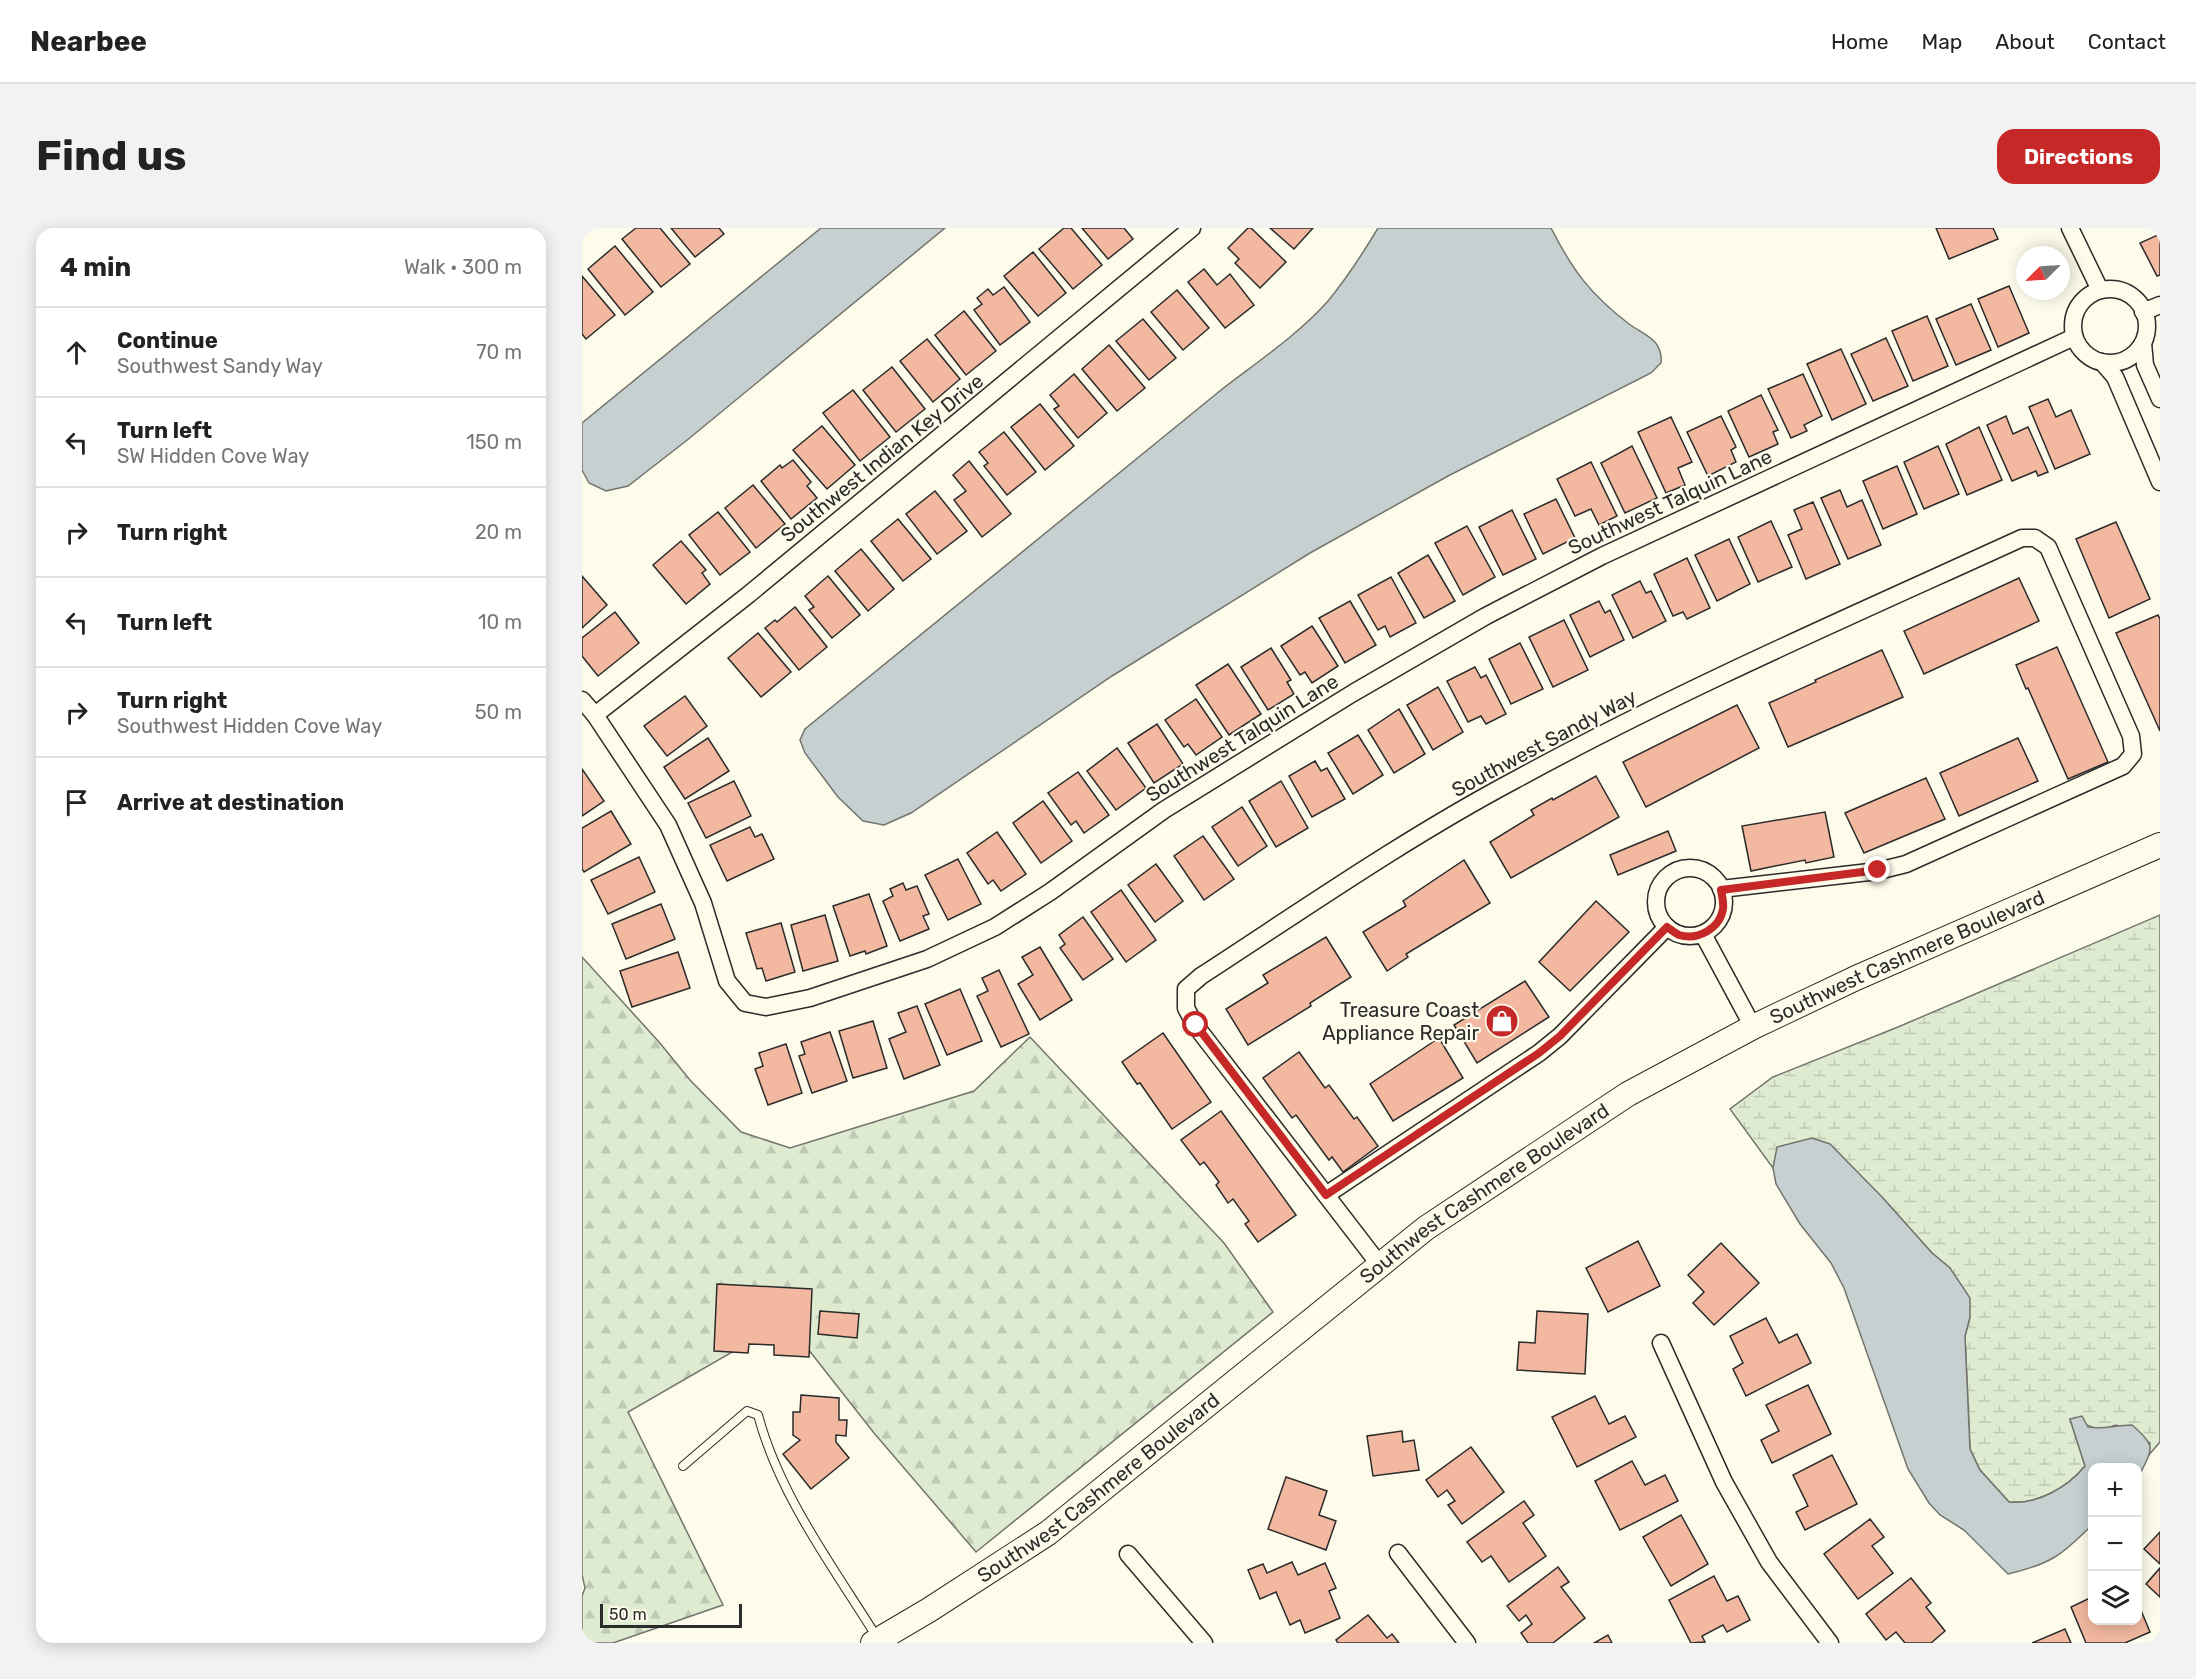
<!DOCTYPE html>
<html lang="en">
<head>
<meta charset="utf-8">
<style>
  :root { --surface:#fff; --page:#f2f2f2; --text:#222; --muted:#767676; --line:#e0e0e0; --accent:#c62828 }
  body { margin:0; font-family:Rubik,sans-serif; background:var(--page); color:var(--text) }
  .controls { position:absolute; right:18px; bottom:18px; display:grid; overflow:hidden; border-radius:12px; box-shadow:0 3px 15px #0003 }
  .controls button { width:54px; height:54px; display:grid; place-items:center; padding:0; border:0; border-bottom:2px solid var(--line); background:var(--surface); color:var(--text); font:30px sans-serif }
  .compass { position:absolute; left:1434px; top:18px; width:54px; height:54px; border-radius:50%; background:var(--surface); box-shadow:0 3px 15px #0003; rotate:246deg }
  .scale { position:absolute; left:18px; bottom:15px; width:142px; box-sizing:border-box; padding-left:6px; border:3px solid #2b2b2b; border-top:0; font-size:16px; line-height:21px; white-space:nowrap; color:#2b2b2b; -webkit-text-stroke:4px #fdfbea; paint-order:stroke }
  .stop { position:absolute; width:18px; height:18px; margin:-14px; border:4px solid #c62828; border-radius:50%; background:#fff }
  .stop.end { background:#c62828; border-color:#fff; box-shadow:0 2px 6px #0008 }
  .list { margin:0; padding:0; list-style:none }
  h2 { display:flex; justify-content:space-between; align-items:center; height:78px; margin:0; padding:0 24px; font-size:26px }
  h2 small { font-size:20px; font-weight:400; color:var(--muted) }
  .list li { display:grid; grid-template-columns:39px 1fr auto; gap:18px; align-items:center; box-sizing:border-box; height:90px; padding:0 24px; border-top:2px solid var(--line) }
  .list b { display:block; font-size:22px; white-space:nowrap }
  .list p { margin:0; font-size:20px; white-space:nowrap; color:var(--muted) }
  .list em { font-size:20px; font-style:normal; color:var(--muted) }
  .icon { flex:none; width:33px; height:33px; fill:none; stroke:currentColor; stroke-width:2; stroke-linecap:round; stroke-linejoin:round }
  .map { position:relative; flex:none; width:1578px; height:1415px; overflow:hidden; border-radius:18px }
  header { display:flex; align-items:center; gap:36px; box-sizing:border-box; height:84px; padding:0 30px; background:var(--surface); border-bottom:2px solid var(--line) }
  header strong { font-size:28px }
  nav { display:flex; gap:33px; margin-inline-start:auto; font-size:21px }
  .intro { display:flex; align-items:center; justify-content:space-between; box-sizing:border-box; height:144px; padding:0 36px }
  h1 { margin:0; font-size:42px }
  .button { padding:15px 27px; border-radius:18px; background:var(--accent); color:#fff; font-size:21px; font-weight:700 }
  main { display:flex; gap:36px; padding:0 36px }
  aside { flex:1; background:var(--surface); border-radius:18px; box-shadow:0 3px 15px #0003 }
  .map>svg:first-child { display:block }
</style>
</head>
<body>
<header>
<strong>Nearbee</strong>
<nav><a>Home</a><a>Map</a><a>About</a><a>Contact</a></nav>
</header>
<div class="intro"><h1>Find us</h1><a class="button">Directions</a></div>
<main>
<aside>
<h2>4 min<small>Walk · 300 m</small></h2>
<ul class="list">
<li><svg class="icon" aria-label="ahead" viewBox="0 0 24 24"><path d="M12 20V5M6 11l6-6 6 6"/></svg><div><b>Continue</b><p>Southwest Sandy Way</p></div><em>70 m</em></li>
<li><svg class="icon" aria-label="left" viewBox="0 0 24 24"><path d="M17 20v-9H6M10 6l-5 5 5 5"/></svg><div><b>Turn left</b><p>SW Hidden Cove Way</p></div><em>150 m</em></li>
<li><svg class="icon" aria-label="right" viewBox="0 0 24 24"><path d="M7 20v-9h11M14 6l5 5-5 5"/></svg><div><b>Turn right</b></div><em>20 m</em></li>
<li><svg class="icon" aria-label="left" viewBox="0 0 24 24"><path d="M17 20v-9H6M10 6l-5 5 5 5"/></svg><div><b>Turn left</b></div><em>10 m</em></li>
<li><svg class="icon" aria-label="right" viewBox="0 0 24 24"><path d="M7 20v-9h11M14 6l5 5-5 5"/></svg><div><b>Turn right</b><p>Southwest Hidden Cove Way</p></div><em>50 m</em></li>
<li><svg class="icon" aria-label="arrive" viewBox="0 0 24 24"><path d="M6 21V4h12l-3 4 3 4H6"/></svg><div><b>Arrive at destination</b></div></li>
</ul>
</aside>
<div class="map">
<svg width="1578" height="1415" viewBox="0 0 1578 1415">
  <defs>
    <pattern id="forest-firs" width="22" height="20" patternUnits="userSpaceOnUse" patternTransform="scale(1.5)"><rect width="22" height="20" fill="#deebd1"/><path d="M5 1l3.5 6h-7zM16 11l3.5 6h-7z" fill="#bfcab4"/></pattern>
    <pattern id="wetland-marsh" width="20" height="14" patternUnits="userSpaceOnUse" patternTransform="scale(1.5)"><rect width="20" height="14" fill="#deebd1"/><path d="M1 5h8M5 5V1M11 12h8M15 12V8" fill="none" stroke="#bfcab4"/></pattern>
  </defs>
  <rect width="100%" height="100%" fill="#fdfbea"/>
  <polygon fill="url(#forest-firs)" stroke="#74746e" stroke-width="1.5" points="0,729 77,814 108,852 159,904 208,920 392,863 448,809 642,1015 691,1084 394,1324 292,1205 204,1093 46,1184 141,1377 31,1415 0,1415 0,1368 3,1360 0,1347"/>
  <path fill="url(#wetland-marsh)" stroke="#74746e" stroke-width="1.5" d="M1578,687v527l-12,14 2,-13 -34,-18 -16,5 -30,-11 15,47c-17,21 -48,39 -76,36l-29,-32 -10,-21 -5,-113 5,-19 -20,-49 -18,-15 -50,-56 -104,-50 -5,21 -43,-59 43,-32 125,-50z"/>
  <g fill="#c7d0d0" stroke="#74746e" stroke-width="1.5">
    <polygon points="239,0 363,0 104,213 46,258 24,263 7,255 0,242 0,195"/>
    <path d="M796,0h173c22,43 39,66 78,96 17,12 34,16 32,39l-10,10 -203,103 -138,77 -198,123 -201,137 -27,12 -21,-4 -25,-24 -33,-44 -5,-13 5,-11 416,-339c36,-28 77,-55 107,-89 19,-23 35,-48 50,-73z"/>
    <path d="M1230,910l18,6 52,53 50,56 18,15 20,30v19l-5,19 5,113 10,21 29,32c28,3 59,-15 76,-36l-15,-47 12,-3 6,11c15,3 28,-2 44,-2 26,22 20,24 6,53v-10h-46v57c-30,30 -41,39 -84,49l-44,-44 -24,-15 -11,-12 -21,-34 -64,-181 -13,-25 -31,-39 -24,-40 -3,-16 4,-21z"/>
  </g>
  <g fill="#f2b8a0" stroke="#2b2b2b" stroke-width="1.5">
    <polygon points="54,0 78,0 108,36 79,59 40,11"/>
    <polygon points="89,0 137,0 142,6 113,29"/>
    <polygon points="482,0 489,0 520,37 491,61 457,21"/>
    <polygon points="500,0 542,0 551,11 526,31"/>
    <polygon points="666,0 669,0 704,34 678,60 653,35 657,31 646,20"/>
    <polygon points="688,0 731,0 712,21"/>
    <polygon points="1354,0 1411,0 1416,11 1367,31"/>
    <polygon points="1578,6 1578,47 1575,48 1558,15"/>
    <polygon points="33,18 71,64 43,87 6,41"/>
    <polygon points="451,24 484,65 456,88 422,48"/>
    <polygon points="622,41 635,57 648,46 672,77 643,100 606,54"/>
    <polygon points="0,48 33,87 4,111 0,106"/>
    <polygon points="1427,58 1447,105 1416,119 1396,71"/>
    <polygon points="422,59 448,94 418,117 392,82 400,76 395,70 406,61 411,67"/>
    <polygon points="595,62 627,100 601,122 569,84"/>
    <polygon points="1389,76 1409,122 1374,137 1354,91"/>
    <polygon points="382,83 414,123 384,147 353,107"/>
    <polygon points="1345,88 1366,138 1331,153 1310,103"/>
    <polygon points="561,91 594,130 567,152 534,113"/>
    <polygon points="1304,110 1326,158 1291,173 1269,126"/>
    <polygon points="345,111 378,151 351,174 318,133"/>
    <polygon points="527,117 563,160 535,183 500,141"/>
    <polygon points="1259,121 1284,176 1250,192 1225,136"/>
    <polygon points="310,139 343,181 314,204 281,162"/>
    <polygon points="492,146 525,185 496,210 472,181 477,178 468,167"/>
    <polygon points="1221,146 1240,188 1222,197 1225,203 1209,210 1186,161"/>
    <polygon points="271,162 308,209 278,233 241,185"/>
    <polygon points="1179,167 1196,202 1191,204 1196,216 1167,229 1146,183"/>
    <polygon points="1466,171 1474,189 1489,182 1508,226 1473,241 1447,179"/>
    <polygon points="458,176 492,218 463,242 429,199"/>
    <polygon points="1139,188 1154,219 1149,222 1154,234 1126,248 1105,204"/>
    <polygon points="1424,188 1431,206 1446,199 1466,244 1456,248 1454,243 1430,253 1405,197"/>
    <polygon points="1089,189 1110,234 1096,240 1103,257 1084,265 1056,204"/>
    <polygon points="240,198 273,237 245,261 211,222"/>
    <polygon points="1397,199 1420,252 1385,267 1364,216"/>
    <polygon points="422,204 454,244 425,267 402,238 406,235 397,224"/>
    <polygon points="1050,218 1075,270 1043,285 1019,235"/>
    <polygon points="1356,218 1377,266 1342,281 1322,234"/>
    <polygon points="211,232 229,254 225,258 235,270 209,291 179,253 198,237 200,240"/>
    <polygon points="387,233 429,286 400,309 372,272 384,263 371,247"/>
    <polygon points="1009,234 1035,288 1017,297 1009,281 993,288 975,251"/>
    <polygon points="1315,238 1335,286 1301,301 1281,253"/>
    <polygon points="171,257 203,296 174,320 143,280"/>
    <polygon points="1258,262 1265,279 1280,272 1299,317 1266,331 1239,270"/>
    <polygon points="353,263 385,303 355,326 324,286"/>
    <polygon points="974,271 993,310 961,326 942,286"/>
    <polygon points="1231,274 1258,336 1224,351 1206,307 1220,301 1212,282"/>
    <polygon points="930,282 954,331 921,347 897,299"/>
    <polygon points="136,284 168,324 138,347 107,307"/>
    <polygon points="316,291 349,331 321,353 289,313"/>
    <polygon points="1189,293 1210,339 1176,354 1156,309"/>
    <polygon points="1534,294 1568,371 1527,390 1494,311"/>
    <polygon points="885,298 913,349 881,367 853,315"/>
    <polygon points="1147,311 1168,356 1135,373 1113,327"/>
    <polygon points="99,313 124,342 120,345 128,356 104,376 71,337"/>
    <polygon points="279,321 312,361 286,383 253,343"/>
    <polygon points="846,327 873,373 842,390 816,345"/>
    <polygon points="1105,330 1128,380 1105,391 1101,384 1091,388 1072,346"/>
    <polygon points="0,348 25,377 0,400"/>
    <polygon points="246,348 278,387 250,410 227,382 232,379 223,368"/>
    <polygon points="809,349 834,395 808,409 803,398 796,402 776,367"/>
    <polygon points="1437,350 1457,393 1342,446 1322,403"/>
    <polygon points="1058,353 1064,365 1069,363 1084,393 1051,410 1030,367"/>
    <polygon points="768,373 794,417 763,435 737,390"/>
    <polygon points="1017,373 1023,385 1028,382 1042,412 1008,429 988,387"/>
    <polygon points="213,379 245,419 217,442 183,400 193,392 195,394"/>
    <polygon points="33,384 57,415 16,448 0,428 0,410"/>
    <polygon points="1576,387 1578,391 1578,503 1534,405"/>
    <polygon points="982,392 1006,442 971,459 947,409"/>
    <polygon points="730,398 756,438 730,455 723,444 718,447 699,418"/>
    <polygon points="176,405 209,444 179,469 146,430"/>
    <polygon points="938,415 961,461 929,476 907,431"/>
    <polygon points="1475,419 1526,534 1486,551 1446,460 1444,461 1434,437"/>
    <polygon points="689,420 709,452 705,454 712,466 686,482 659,439"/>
    <polygon points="1300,422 1321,469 1206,519 1187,475 1234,454 1233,452"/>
    <polygon points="646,436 679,486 647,507 614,457"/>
    <polygon points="893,439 899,450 904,447 924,486 904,496 899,488 886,494 865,453"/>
    <polygon points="856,459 881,504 851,522 825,477"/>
    <polygon points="103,468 125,498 85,528 62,498"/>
    <polygon points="614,471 640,509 614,527 606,516 602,519 583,492"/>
    <polygon points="1155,477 1177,520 1064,579 1041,534"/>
    <polygon points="817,481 843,526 812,545 786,502"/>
    <polygon points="575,496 601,536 572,555 546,515"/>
    <polygon points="776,507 801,547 771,566 746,525"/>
    <polygon points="126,510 147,543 103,571 82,539"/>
    <polygon points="1436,510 1456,553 1377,588 1358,545"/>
    <polygon points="535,520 564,560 534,582 505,543"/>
    <polygon points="733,533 739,543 745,540 763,571 730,589 707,548"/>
    <polygon points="0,541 22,573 0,588"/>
    <polygon points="496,544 527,587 502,605 494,593 489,597 466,565"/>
    <polygon points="1014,548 1037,589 929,650 908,614 952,587 949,582 970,570 971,572"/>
    <polygon points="1344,550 1363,591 1282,625 1263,585"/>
    <polygon points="152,553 169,588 124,610 106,575"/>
    <polygon points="699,553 726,600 694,619 667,573"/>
    <polygon points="461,573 490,613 459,635 431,595"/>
    <polygon points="660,579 685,618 656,638 630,599"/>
    <polygon points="29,583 49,616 2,644 0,641 0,600"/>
    <polygon points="1243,584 1252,629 1224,635 1223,632 1169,643 1160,598"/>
    <polygon points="168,599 173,609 180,606 192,631 145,653 128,617"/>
    <polygon points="1086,603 1094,623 1036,647 1028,627"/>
    <polygon points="415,604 444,646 419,663 411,652 406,656 385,625"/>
    <polygon points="621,608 652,651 622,672 592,628"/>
    <polygon points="57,629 73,664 26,686 9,652"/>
    <polygon points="376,631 399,676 366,692 343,647"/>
    <polygon points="882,632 908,675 824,726 826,729 805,743 781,704 824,678 821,673"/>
    <polygon points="574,636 601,673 573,694 546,657"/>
    <polygon points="321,655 324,662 335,658 347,686 341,688 347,701 318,713 301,673 311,668 308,661"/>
    <polygon points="539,662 574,712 544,734 509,684"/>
    <polygon points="287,666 305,718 284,726 283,723 268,728 251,678"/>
    <polygon points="1014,673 1047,704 988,763 957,734"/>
    <polygon points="79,676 93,711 44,731 30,696"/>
    <polygon points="243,687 256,733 221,743 209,697"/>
    <polygon points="501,689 531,731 501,752 478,720 483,716 477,707"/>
    <polygon points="199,695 213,744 184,753 180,740 175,741 164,705"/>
    <polygon points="744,709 769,749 728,775 729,778 666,817 644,781 686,755 681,747"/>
    <polygon points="458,719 490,772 458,792 436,756 451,747 440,729"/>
    <polygon points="96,724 108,760 50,779 38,743"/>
    <polygon points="417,742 447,806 419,819 395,768 406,763 400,750"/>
    <polygon points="943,753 967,789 895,835 872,797"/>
    <polygon points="378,761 400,813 365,827 343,776"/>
    <polygon points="335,778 358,837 322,851 307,811 324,804 316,785"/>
    <polygon points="291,793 305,840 271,850 257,803"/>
    <polygon points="248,804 265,853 230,865 217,828 223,826 219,814"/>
    <polygon points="581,805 629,874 590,901 558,855 555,856 540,834"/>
    <polygon points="857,810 881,850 811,893 788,856"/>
    <polygon points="204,816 220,865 186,877 173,841 181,838 177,825"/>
    <polygon points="717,824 743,860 747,857 772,891 775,889 796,918 761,944 750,929 747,932 714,887 710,890 681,850"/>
    <polygon points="639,883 714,987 676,1014 663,996 667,993 651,971 646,975 634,957 637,954 622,934 618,937 599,912"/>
    <polygon points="1056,1013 1078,1058 1026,1084 1004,1040"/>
    <polygon points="1139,1015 1177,1055 1132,1097 1111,1075 1122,1064 1106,1047"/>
    <polygon points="135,1056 230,1061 227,1129 192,1127 192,1117 167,1116 166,1125 132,1123"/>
    <polygon points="238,1083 277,1086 275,1110 236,1106"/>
    <polygon points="955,1083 1006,1086 1003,1146 935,1142 937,1114 953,1115"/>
    <polygon points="1184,1090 1197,1115 1215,1106 1229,1135 1164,1168 1151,1141 1161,1135 1148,1108"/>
    <polygon points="1226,1157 1249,1206 1190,1235 1179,1212 1197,1203 1184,1177"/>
    <polygon points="219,1167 257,1170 257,1192 265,1192 264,1208 254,1207 254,1214 267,1230 229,1261 201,1226 218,1212 211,1207 211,1184 218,1184"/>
    <polygon points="1013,1168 1027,1196 1043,1188 1054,1209 995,1239 970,1189"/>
    <polygon points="820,1203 821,1214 832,1212 837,1242 791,1248 785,1208"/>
    <polygon points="889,1219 922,1264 880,1296 866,1277 873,1273 865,1262 856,1269 844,1252"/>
    <polygon points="1250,1227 1275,1276 1223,1302 1214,1284 1226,1278 1211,1247"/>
    <polygon points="1050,1233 1063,1257 1083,1247 1096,1273 1038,1302 1013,1253"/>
    <polygon points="704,1249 745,1263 737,1287 754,1293 744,1322 686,1301"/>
    <polygon points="942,1273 952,1287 941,1295 964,1328 927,1354 909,1328 900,1334 885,1314"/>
    <polygon points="1099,1287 1126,1336 1089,1358 1061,1309"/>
    <polygon points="1288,1291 1302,1309 1290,1318 1311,1345 1276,1371 1242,1326"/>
    <polygon points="1578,1304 1578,1336 1562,1321"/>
    <polygon points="710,1334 716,1347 743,1335 754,1360 747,1363 758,1390 723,1405 718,1392 708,1397 694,1364 678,1371 666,1342 681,1336 685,1345"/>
    <polygon points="976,1339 987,1354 979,1359 1003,1390 971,1415 946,1415 939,1405 950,1396 944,1387 937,1393 925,1378"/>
    <polygon points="1578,1340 1578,1369 1564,1356"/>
    <polygon points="1132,1348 1145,1373 1156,1368 1168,1392 1145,1404 1141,1397 1120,1408 1123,1414 1109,1415 1087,1372"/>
    <polygon points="1329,1350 1349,1375 1344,1379 1363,1403 1349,1415 1323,1415 1314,1404 1304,1412 1284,1386"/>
    <polygon points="1510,1369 1510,1392 1556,1392 1556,1375 1568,1404 1543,1415 1504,1415 1489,1379"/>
    <polygon points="786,1387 805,1410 810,1406 817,1415 756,1415 754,1412"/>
    <polygon points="1483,1401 1489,1415 1450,1415"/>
    <polygon points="1026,1407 1030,1415 1012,1415"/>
  </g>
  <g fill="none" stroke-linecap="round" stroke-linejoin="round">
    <g stroke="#2b2b2b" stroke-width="10">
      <path id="lane" d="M101,1238l64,-55 11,4c22,82 76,153 120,224"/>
    </g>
    <g stroke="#2b2b2b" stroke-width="19">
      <g id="street">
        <polyline points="1488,0 1518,62"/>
        <circle cx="1528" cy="98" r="37"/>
        <polyline points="1561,84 1578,77"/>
        <polyline points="1561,115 1563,137 1578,171"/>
        <polyline points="1520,134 1533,149 1578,254"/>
        <polyline points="0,472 13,487 86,597 121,675 145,753 163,775 184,779 228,770 345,731 413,699 468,664 582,582 771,465 904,388 1020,328 1492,109"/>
        <polyline points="13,487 166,367 610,0"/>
        <circle cx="1108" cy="674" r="34"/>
        <polyline points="1121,706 1171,799"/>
        <polyline points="744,967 957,825 978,808 1085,699"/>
        <path d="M797,1036l-184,-239 -9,-17v-19l15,-13c103,-67 205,-138 314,-196 165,-90 336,-164 507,-242h13l13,9 83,189 2,18 -10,12 -217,98 -28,7 -157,18"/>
        <polyline points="1079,1115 1142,1254 1187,1334 1248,1415"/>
        <polyline points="816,1325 885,1415"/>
        <polyline points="546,1326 622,1415"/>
      </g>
    </g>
    <g stroke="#2b2b2b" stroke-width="26">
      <g id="secondary">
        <path id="s1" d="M291,1415l56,-33 119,-77 378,-305 202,-134 125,-67 103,-49 304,-133"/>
      </g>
    </g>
    <use href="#lane" stroke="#fdfbea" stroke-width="8"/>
    <use href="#street" stroke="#fdfbea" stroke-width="16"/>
    <use href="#secondary" stroke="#fdfbea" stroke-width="24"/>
  </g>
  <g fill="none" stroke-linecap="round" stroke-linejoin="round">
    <path stroke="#c62828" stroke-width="8" d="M614,797l130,170 213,-142 21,-17 107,-109c3,2 8,6 12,8 19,6 41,-7 44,-26 1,-6 -1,-13 -2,-19l157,-20"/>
  </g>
  <defs>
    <g id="shop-disc" transform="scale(1.725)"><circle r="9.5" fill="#c62828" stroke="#fdfbea"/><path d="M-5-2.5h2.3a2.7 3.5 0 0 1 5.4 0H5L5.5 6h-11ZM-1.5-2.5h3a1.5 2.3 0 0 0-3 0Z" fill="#fff"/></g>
  </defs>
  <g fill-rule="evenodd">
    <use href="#shop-disc" x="920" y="793"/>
  </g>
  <g text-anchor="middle" stroke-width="4.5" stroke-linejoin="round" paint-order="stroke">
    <g font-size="20" fill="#2b2b2b" stroke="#fdfbea">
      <text transform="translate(300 230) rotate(-39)" y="7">Southwest Indian Key Drive</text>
      <text transform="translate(1088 274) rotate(-25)" y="7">Southwest Talquin Lane</text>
      <text transform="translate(660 510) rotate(-32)" y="7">Southwest Talquin Lane</text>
      <text transform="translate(962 515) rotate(-28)" y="7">Southwest Sandy Way</text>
      <text dy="7" stroke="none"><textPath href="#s1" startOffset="1246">Southwest Cashmere Boulevard</textPath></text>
      <text dy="7" stroke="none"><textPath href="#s1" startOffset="760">Southwest Cashmere Boulevard</textPath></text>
      <text dy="7" stroke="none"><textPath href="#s1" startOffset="274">Southwest Cashmere Boulevard</textPath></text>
    </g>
    <g font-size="20" fill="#2b2b2b" stroke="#fdfbea" text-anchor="end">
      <text x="897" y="789">Treasure Coast<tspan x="897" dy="23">Appliance Repair</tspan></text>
    </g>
  </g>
</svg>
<div class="controls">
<button>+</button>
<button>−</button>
<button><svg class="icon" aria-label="layers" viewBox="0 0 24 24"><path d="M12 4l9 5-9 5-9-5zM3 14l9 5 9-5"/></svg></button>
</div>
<svg class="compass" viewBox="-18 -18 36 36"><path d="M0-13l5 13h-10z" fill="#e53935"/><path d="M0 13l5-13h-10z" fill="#767676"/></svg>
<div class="scale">50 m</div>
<div class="stop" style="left:614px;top:797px"></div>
<div class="stop end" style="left:1296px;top:642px"></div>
</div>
</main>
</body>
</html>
